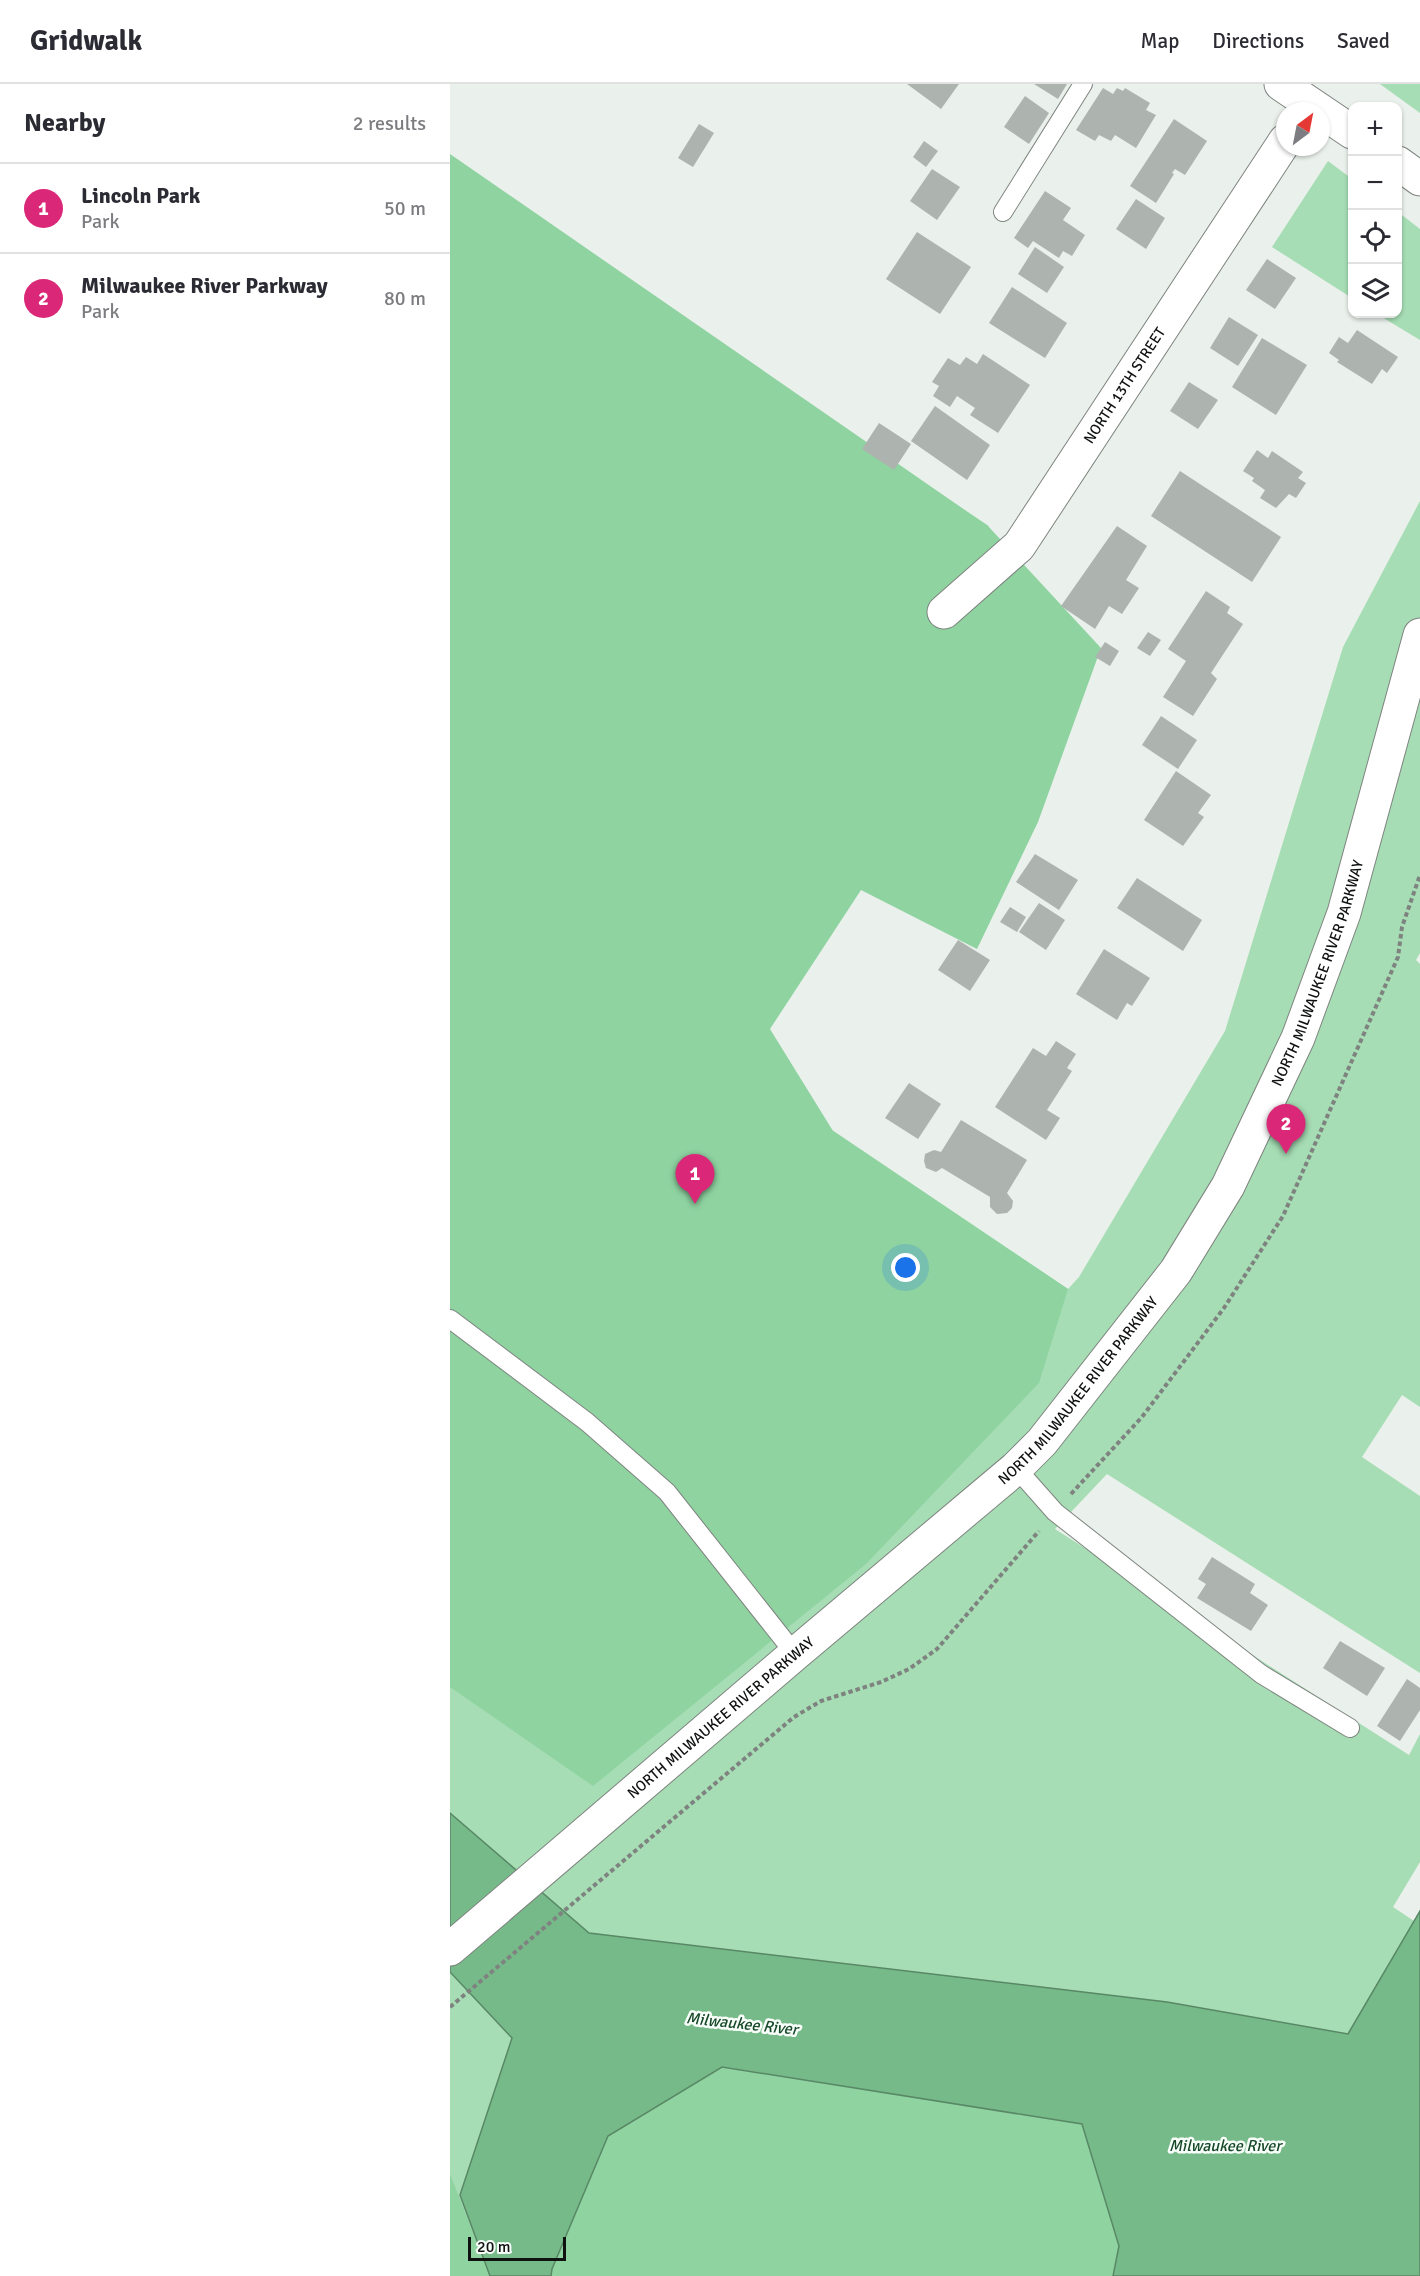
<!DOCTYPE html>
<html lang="en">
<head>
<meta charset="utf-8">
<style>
  :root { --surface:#fff; --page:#f7f7f7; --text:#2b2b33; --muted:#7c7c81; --line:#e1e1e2; --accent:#db2777 }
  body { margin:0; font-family:Signika,sans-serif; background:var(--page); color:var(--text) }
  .controls { position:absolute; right:18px; top:18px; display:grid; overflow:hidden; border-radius:12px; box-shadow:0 2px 4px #0004 }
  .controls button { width:54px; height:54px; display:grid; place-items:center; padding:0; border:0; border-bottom:2px solid var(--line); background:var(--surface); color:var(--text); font:30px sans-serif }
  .compass { position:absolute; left:826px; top:18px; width:54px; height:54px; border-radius:50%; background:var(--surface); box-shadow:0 2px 4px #0004; rotate:32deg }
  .scale { position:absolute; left:18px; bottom:15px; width:98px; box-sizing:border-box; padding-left:6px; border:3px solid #101211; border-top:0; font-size:16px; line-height:21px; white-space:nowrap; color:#101211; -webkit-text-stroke:4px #f7fdf8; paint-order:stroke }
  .you { position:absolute; left:456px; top:1184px; width:21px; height:21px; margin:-15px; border:4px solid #fff; border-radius:50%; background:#1a73e8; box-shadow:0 0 0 9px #1a73e833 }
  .badge { display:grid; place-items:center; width:39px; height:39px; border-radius:50%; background:var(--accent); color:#fff; font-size:20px; font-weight:700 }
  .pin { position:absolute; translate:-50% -50px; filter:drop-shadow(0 2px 3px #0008) }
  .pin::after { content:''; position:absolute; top:32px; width:21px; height:18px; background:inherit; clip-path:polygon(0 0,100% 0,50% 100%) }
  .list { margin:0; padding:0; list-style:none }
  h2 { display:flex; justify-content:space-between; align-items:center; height:78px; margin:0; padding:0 24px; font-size:26px }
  h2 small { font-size:20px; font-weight:400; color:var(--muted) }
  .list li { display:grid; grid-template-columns:39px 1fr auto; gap:18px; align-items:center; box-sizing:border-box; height:90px; padding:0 24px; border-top:2px solid var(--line) }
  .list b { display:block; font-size:22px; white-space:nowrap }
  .list p { margin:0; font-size:20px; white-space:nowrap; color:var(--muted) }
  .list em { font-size:20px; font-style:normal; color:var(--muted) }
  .icon { flex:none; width:33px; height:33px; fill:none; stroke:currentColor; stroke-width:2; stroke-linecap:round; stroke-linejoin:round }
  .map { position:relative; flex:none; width:970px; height:2192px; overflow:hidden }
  header { display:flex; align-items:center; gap:36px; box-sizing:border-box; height:84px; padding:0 30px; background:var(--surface); border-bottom:2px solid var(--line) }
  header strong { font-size:28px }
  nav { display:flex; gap:33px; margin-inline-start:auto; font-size:21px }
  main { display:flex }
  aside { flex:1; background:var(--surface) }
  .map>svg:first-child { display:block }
</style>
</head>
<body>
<header>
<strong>Gridwalk</strong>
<nav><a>Map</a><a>Directions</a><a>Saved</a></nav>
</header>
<main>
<aside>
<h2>Nearby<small>2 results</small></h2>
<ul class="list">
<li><span class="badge">1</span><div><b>Lincoln Park</b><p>Park</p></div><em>50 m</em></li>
<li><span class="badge">2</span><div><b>Milwaukee River Parkway</b><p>Park</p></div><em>80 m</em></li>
</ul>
</aside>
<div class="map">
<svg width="970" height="2192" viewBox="0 0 970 2192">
  <rect width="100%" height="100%" fill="#eaf0eb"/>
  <g fill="#a6ddb4">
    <polygon points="930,0 970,0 970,29"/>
    <polygon points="878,77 902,95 902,214 822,163"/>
    <polygon points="0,89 539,442 308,796 185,913 618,1205 629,1193 775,947 893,563 970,417 970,869 966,876 970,880 970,1323 952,1311 912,1373 970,1412 970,1589 657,1390 605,1445 959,1671 970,1650 970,1778 943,1823 970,1841 970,2192 0,2192"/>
    <polygon points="948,128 970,145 970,256 927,230 948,230"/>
  </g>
  <g fill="#8fd3a1">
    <polygon points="0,70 538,442 651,564 588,738 527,865 411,806 320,945 383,1047 618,1205 589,1299 416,1480 143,1702 0,1603"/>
    <polygon points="272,1983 632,2040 669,2162 663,2192 101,2192 102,2185 158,2052"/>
    <polygon points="0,2090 40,2192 0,2192"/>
  </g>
  <polygon fill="#77ba89" stroke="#588865" stroke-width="1.5" points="0,1729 139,1849 717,1918 898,1950 970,1827 970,2192 663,2192 669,2162 632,2040 272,1983 158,2052 102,2185 101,2192 40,2192 10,2111 62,1954 0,1888"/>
  <g fill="#adb3ae">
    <polygon points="457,0 509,0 491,25"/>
    <polygon points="584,0 617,0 608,15"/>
    <polygon points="653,4 663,10 667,4 673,7 675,4 700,19 696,26 706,31 686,64 665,51 661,57 649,51 645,57 626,46"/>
    <polygon points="575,12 599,29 579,60 554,43"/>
    <polygon points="724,35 757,57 735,91 725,85 722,89 724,90 706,119 680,102"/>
    <polygon points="249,40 264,49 243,83 228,74"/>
    <polygon points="474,57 488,67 476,83 463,73"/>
    <polygon points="482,85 510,103 487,136 460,117"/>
    <polygon points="595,107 621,124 613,136 635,151 622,172 613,167 609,174 583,157 578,164 564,154"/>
    <polygon points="686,115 715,134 696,165 666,145"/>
    <polygon points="467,148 521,183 490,230 436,195"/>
    <polygon points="585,163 614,183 597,209 568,190"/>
    <polygon points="817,175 846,194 825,225 796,206"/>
    <polygon points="562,203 617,239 595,274 539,239"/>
    <polygon points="779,233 808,251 788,282 760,264"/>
    <polygon points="907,246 948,273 937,289 932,285 922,300 887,278 889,276 879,269 889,253 898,259"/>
    <polygon points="812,254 857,281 826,331 782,303"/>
    <polygon points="533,270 580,301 548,349 520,331 525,324 507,312 500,323 483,312 489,302 482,298 498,274 510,281 516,273 527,280"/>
    <polygon points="739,298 768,316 748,345 720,327"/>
    <polygon points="485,322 540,361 517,396 461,357"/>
    <polygon points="429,339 461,360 444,386 412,365"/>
    <polygon points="807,366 818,374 822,367 853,388 848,394 856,399 846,414 839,410 826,424 810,414 815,406 802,397 804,394 793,387"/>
    <polygon points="730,387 831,453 802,498 701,432"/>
    <polygon points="667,442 697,462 676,496 689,504 672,530 659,522 645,545 611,522"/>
    <polygon points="756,507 780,523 777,529 793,540 761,589 767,595 743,632 713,613 736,577 718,565"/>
    <polygon points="698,548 711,556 700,572 687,564"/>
    <polygon points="655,558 669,567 660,582 645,573"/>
    <polygon points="711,632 747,656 728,685 692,661"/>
    <polygon points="726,687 761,711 748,729 754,733 733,762 694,736"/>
    <polygon points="585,770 628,796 609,826 566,798"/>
    <polygon points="687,794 752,836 733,867 667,824"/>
    <polygon points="589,819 615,836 596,866 569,848"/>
    <polygon points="560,823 576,833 567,848 550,838"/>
    <polygon points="508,856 540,876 520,907 488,886"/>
    <polygon points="654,865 700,894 682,922 677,919 667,936 626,910"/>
    <polygon points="606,957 626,970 617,984 622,987 597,1026 610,1034 596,1056 545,1023 583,964 596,972"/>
    <polygon points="459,999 491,1020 468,1055 435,1034"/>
    <polygon points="511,1036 577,1076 557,1109 563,1117 562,1124 557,1129 547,1130 540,1123 540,1113 492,1084 486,1088 476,1084 474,1077 475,1070 484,1066 491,1068"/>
    <polygon points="762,1473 805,1500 800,1509 818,1521 801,1547 747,1514 756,1500 748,1495"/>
    <polygon points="890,1557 935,1584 917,1612 873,1584"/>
    <polygon points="957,1595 970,1604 970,1626 950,1657 927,1642"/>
  </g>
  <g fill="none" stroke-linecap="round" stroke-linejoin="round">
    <g stroke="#7e847f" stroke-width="20">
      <g id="service">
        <polyline points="553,128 633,0"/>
        <polyline points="0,1235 137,1338 217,1408 345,1570"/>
        <polyline points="566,1384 605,1428 811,1590 900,1644"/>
      </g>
    </g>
    <g stroke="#7e847f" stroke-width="35">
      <g id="minor">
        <polyline points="831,0 902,48"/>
        <polyline points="948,79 970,95"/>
        <path id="s1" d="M494,528l75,-66 266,-405"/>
      </g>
    </g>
    <g stroke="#7e847f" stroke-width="35">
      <g id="tertiary">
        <path id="s2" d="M0,1865l345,-295 221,-186 26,-26 134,-171 52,-85 70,-148 46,-125 76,-278"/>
      </g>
    </g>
    <g stroke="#7f8380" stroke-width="4" stroke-dasharray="4.5 3" stroke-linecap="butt">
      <polyline points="621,1410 692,1333 774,1224 833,1132 948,873 952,843 970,791"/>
      <polyline points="0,1923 344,1633 371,1617 431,1598 459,1585 487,1565 589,1447"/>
    </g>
    <use href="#service" stroke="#fff" stroke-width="18"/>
    <use href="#minor" stroke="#fff" stroke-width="33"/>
    <use href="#tertiary" stroke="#fff" stroke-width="33"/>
  </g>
  <g text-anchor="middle" stroke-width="5" stroke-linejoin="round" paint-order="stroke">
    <g font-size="15" fill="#101211" stroke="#f7fdf8">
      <text dy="5" stroke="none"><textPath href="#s1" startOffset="292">NORTH 13TH STREET</textPath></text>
      <text dy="5" stroke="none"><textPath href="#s2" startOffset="1328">NORTH MILWAUKEE RIVER PARKWAY</textPath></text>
      <text dy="5" stroke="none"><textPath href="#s2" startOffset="842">NORTH MILWAUKEE RIVER PARKWAY</textPath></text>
      <text dy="5" stroke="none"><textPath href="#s2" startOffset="356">NORTH MILWAUKEE RIVER PARKWAY</textPath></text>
    </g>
    <g font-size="16" font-style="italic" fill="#174929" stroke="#f7fdf8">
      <text transform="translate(292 1939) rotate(6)" y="6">Milwaukee River</text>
      <text x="775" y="2067">Milwaukee River</text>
    </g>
  </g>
</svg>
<div class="controls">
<button>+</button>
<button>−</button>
<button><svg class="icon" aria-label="locate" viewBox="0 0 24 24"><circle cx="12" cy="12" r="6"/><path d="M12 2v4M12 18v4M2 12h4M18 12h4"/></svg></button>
<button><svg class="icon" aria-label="layers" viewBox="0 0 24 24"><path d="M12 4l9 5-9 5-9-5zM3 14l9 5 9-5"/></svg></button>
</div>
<svg class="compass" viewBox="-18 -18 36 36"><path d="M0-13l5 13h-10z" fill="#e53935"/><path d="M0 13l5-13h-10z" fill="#7c7c81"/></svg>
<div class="scale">20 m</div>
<div class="you"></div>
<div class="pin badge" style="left:245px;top:1120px">1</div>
<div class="pin badge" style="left:836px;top:1070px">2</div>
</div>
</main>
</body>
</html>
